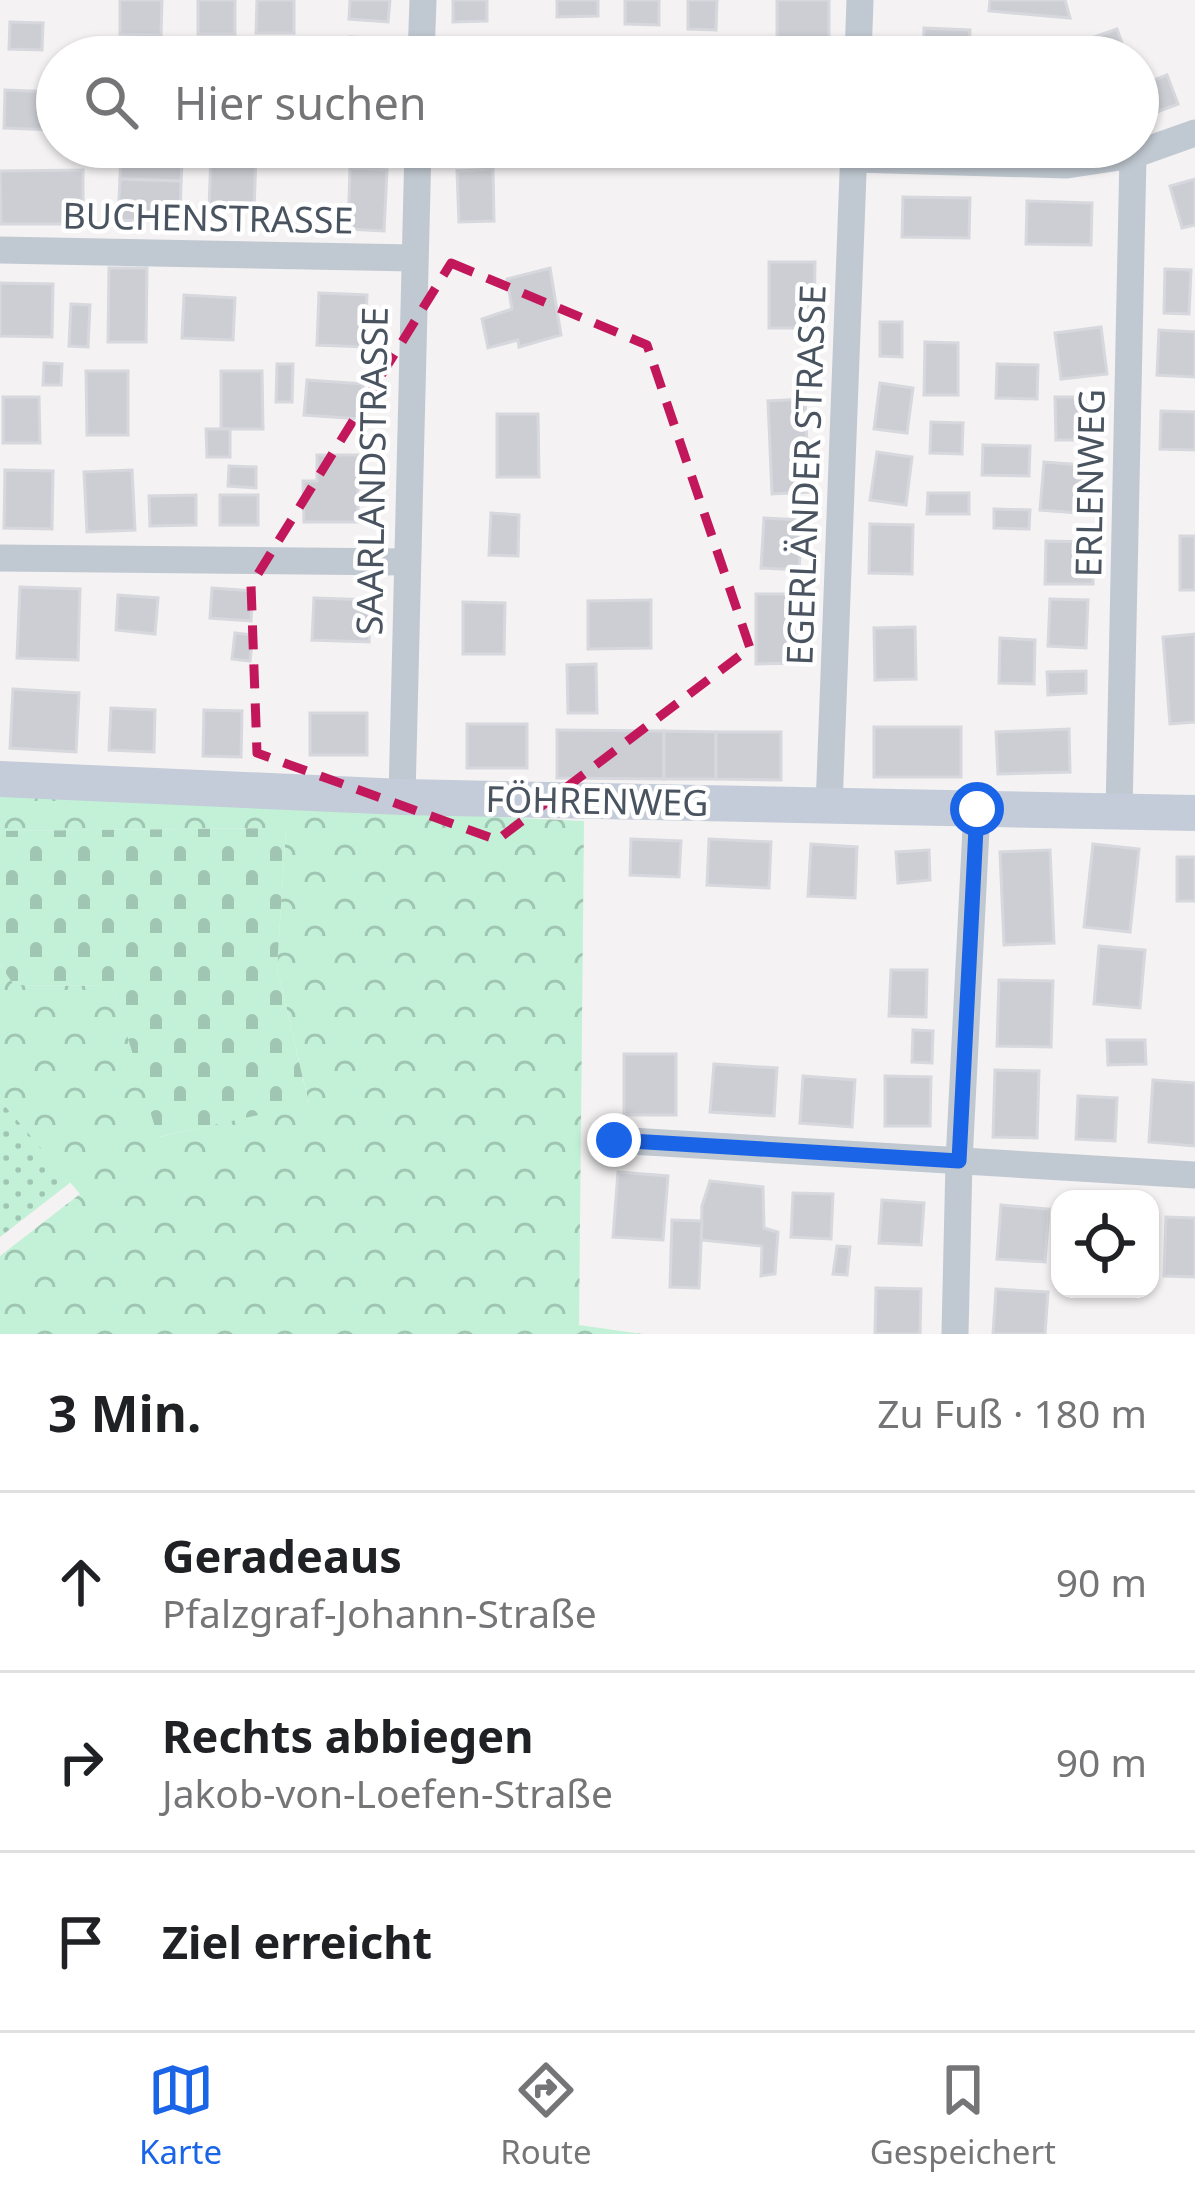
<!DOCTYPE html>
<html lang="de">
<head>
<meta charset="utf-8">
<style>
  :root { --surface:#fff; --page:#f6f6f6; --text:#202124; --muted:#757577; --line:#e0e0e0; --accent:#1a64e7 }
  body { margin:0; font-family:"Noto Sans",sans-serif; background:var(--page); color:var(--text) }
  .controls { position:absolute; right:36px; bottom:36px; display:grid; overflow:hidden; border-radius:24px; box-shadow:0 3px 9px #0004 }
  .controls button { width:108px; height:108px; display:grid; place-items:center; padding:0; border:0; border-bottom:3px solid var(--line); background:var(--surface); color:var(--text); font:60px sans-serif }
  .stop { position:absolute; width:36px; height:36px; margin:-27px; border:9px solid #1a64e7; border-radius:50%; background:#fff }
  .stop.end { background:#1a64e7; border-color:#fff; box-shadow:0 3px 12px #0008 }
  .list { margin:0; padding:0; list-style:none }
  h2 { display:flex; justify-content:space-between; align-items:center; height:156px; margin:0; padding:0 48px; font-size:51px }
  h2 small { font-size:39px; font-weight:400; color:var(--muted) }
  .list li { display:grid; grid-template-columns:78px 1fr auto; gap:36px; align-items:center; box-sizing:border-box; height:180px; padding:0 48px; border-top:3px solid var(--line) }
  .list b { display:block; font-size:45px; white-space:nowrap }
  .list p { margin:0; font-size:39px; white-space:nowrap; color:var(--muted) }
  .list em { font-size:39px; font-style:normal; color:var(--muted) }
  .icon { flex:none; width:66px; height:66px; fill:none; stroke:currentColor; stroke-width:2; stroke-linecap:round; stroke-linejoin:round }
  .map { position:relative; flex:none; width:1195px; height:1334px; overflow:hidden }
  .search { position:absolute; background:var(--surface); box-shadow:0 3px 9px #0004; left:36px; right:36px; top:36px; height:132px; display:flex; align-items:center; gap:30px; box-sizing:border-box; padding:0 42px; border-radius:66px; color:var(--muted); font-size:45px }
  .sheet { height:696px; background:var(--surface) }
  nav { display:flex; justify-content:space-around; align-items:center; box-sizing:border-box; height:168px; border-top:3px solid var(--line); background:var(--surface); font-size:33px; color:var(--muted) }
  nav a { display:grid; justify-items:center; gap:6px }
  nav .on { color:var(--accent) }
  .map>svg:first-child { display:block }
</style>
</head>
<body>
<div class="map">
<svg width="1195" height="1334" viewBox="0 0 1195 1334">
  <defs>
    <pattern id="grass-dots" width="8" height="8" patternUnits="userSpaceOnUse" patternTransform="scale(3)"><rect width="8" height="8" fill="#c2f1d8"/><path d="M2 2h.1M6 6h.1" fill="none" stroke="#a0c6b3" stroke-width="1.8" stroke-linecap="round"/></pattern>
    <pattern id="forest-crowns" width="20" height="18" patternUnits="userSpaceOnUse" patternTransform="scale(3)"><rect width="20" height="18" fill="#c2f1d8"/><path d="M2 6a3 3 0 1 1 6 0M12 15a3 3 0 1 1 6 0" fill="none" stroke="#a0c6b3"/></pattern>
    <pattern id="cemetery-stones" width="16" height="16" patternUnits="userSpaceOnUse" patternTransform="scale(3)"><rect width="16" height="16" fill="#c2f1d8"/><path d="M2 7V4a2 2 0 0 1 4 0v3zM10 15v-3a2 2 0 0 1 4 0v3z" fill="#a0c6b3"/></pattern>
  </defs>
  <rect width="100%" height="100%" fill="#f4f2f2"/>
  <polygon fill="url(#grass-dots)" points="0,1100 71,1182 0,1237"/>
  <polygon fill="url(#forest-crowns)" points="0,794 584,821 579,1325 642,1334 0,1334 0,1256 80,1194 0,1100 0,965 15,985 112,986 159,1137 309,1103 277,968 286,828 0,831"/>
  <polygon fill="url(#cemetery-stones)" points="286,828 277,968 309,1104 158,1137 112,986 14,985 0,965 0,831"/>
  <g fill="#ccced4" stroke="#d6d8dd" stroke-width="3">
    <polygon points="120,0 162,0 161,35 120,34"/>
    <rect x="198" y="0" width="37" height="34"/>
    <polygon points="257,0 294,0 294,33 256,33"/>
    <polygon points="350,0 390,0 388,22 349,19"/>
    <polygon points="453,0 487,0 487,21 453,22"/>
    <polygon points="557,0 598,0 598,16 557,17"/>
    <polygon points="625,0 659,0 659,25 625,24"/>
    <polygon points="688,0 717,0 716,30 688,29"/>
    <rect x="777" y="0" width="52" height="57"/>
    <polygon points="990,0 1065,0 1070,18 989,11"/>
    <polygon points="10,22 43,23 42,50 9,49"/>
    <polygon points="924,28 970,30 969,57 923,57"/>
    <polygon points="1117,29 1127,57 1088,57 1083,41"/>
    <polygon points="350,37 388,39 387,57 349,57"/>
    <polygon points="607,39 608,57 581,57 580,40"/>
    <polygon points="705,39 733,41 732,57 704,57"/>
    <polygon points="1167,75 1178,104 1138,119 1138,86"/>
    <polygon points="5,90 55,92 54,130 4,128"/>
    <polygon points="121,147 183,149 181,181 120,179"/>
    <polygon points="211,153 256,155 254,211 209,209"/>
    <polygon points="350,168 387,170 384,231 348,229"/>
    <polygon points="493,169 494,221 459,222 457,171"/>
    <polygon points="83,170 83,224 1,224 0,171"/>
    <polygon points="120,179 181,181 180,223 118,220"/>
    <polygon points="1195,179 1195,225 1182,228 1170,186"/>
    <polygon points="903,197 970,198 969,238 902,237"/>
    <polygon points="1027,201 1092,203 1091,245 1026,244"/>
    <polygon points="769,262 815,262 814,328 769,328"/>
    <polygon points="109,268 147,268 146,342 108,342"/>
    <polygon points="550,268 561,335 519,347 518,340 488,348 482,319 512,309 507,279"/>
    <polygon points="1165,269 1191,270 1189,314 1164,313"/>
    <polygon points="0,283 53,284 52,337 0,336"/>
    <polygon points="319,293 367,295 365,347 317,345"/>
    <polygon points="184,295 235,298 233,340 182,338"/>
    <polygon points="71,304 90,305 88,347 69,346"/>
    <polygon points="880,322 902,322 902,357 880,356"/>
    <polygon points="1101,327 1107,374 1061,379 1055,333"/>
    <polygon points="1159,330 1195,332 1195,377 1157,375"/>
    <polygon points="925,342 958,343 958,395 924,395"/>
    <polygon points="44,363 62,364 61,385 43,385"/>
    <polygon points="277,364 293,364 292,402 276,402"/>
    <polygon points="997,364 1038,365 1037,399 996,398"/>
    <polygon points="86,371 128,371 128,435 87,435"/>
    <polygon points="221,371 262,371 263,429 221,429"/>
    <polygon points="307,380 363,384 361,419 304,415"/>
    <polygon points="880,383 913,388 907,433 874,429"/>
    <polygon points="3,397 39,397 40,443 3,443"/>
    <polygon points="1055,397 1096,397 1096,440 1056,440"/>
    <polygon points="805,399 809,492 772,494 768,401"/>
    <polygon points="1161,411 1195,412 1195,450 1160,449"/>
    <polygon points="497,414 538,414 539,477 497,477"/>
    <polygon points="931,422 963,423 962,454 930,453"/>
    <polygon points="206,429 230,429 230,457 207,457"/>
    <polygon points="983,445 1030,446 1029,476 982,475"/>
    <polygon points="877,452 912,457 906,505 870,500"/>
    <polygon points="317,455 358,455 358,522 304,522 303,481 317,481"/>
    <polygon points="1044,462 1095,466 1091,514 1040,510"/>
    <polygon points="229,466 256,467 256,488 228,486"/>
    <polygon points="5,470 53,471 52,529 4,528"/>
    <polygon points="132,470 135,530 87,532 84,472"/>
    <polygon points="928,493 969,493 969,514 927,514"/>
    <polygon points="196,495 196,525 150,526 149,496"/>
    <rect x="220" y="495" width="38" height="30"/>
    <polygon points="994,509 1030,510 1029,529 994,528"/>
    <polygon points="491,513 519,515 518,556 489,555"/>
    <polygon points="764,518 802,520 799,570 761,568"/>
    <polygon points="870,524 913,525 912,574 869,573"/>
    <rect x="1180" y="536" width="15" height="54"/>
    <polygon points="1046,541 1094,542 1093,584 1045,584"/>
    <polygon points="20,587 80,589 78,660 17,658"/>
    <polygon points="212,588 253,591 251,621 210,618"/>
    <polygon points="756,594 800,594 801,663 756,664"/>
    <polygon points="118,595 158,598 155,634 116,630"/>
    <polygon points="314,598 370,600 369,642 312,640"/>
    <polygon points="1050,599 1088,600 1086,648 1048,646"/>
    <polygon points="651,600 651,648 588,649 588,601"/>
    <polygon points="463,602 505,603 504,654 463,654"/>
    <polygon points="915,627 916,679 875,680 874,628"/>
    <polygon points="235,633 253,635 250,661 232,659"/>
    <polygon points="1195,634 1195,722 1170,724 1163,637"/>
    <polygon points="1000,638 1035,640 1034,684 999,683"/>
    <polygon points="596,664 597,713 568,713 567,665"/>
    <polygon points="1086,671 1086,693 1048,695 1047,672"/>
    <polygon points="13,689 79,693 76,752 10,748"/>
    <polygon points="111,708 155,710 154,752 109,750"/>
    <polygon points="204,710 242,711 241,757 203,756"/>
    <rect x="310" y="713" width="57" height="42"/>
    <rect x="467" y="724" width="60" height="44"/>
    <rect x="874" y="727" width="87" height="50"/>
    <polygon points="1069,729 1070,772 998,774 996,732"/>
    <polygon points="557,730 664,731 664,779 557,778"/>
    <polygon points="664,731 716,732 716,779 664,779"/>
    <polygon points="716,732 781,732 781,780 716,779"/>
    <polygon points="631,839 681,841 679,877 630,875"/>
    <polygon points="709,839 771,842 769,888 707,885"/>
    <polygon points="811,844 857,847 855,898 808,896"/>
    <polygon points="1093,844 1139,849 1130,932 1084,927"/>
    <polygon points="929,850 930,880 898,883 896,852"/>
    <polygon points="1050,850 1054,943 1004,945 1000,852"/>
    <rect x="1177" y="857" width="18" height="44"/>
    <polygon points="1099,946 1145,950 1140,1008 1094,1004"/>
    <polygon points="891,970 927,970 926,1017 889,1016"/>
    <polygon points="999,980 1053,981 1051,1047 997,1046"/>
    <polygon points="913,1030 933,1031 932,1063 912,1062"/>
    <polygon points="1107,1040 1145,1040 1146,1064 1108,1065"/>
    <rect x="624" y="1054" width="52" height="61"/>
    <polygon points="714,1064 777,1068 774,1116 710,1112"/>
    <polygon points="995,1070 1039,1071 1037,1138 993,1137"/>
    <polygon points="803,1076 855,1080 852,1127 800,1123"/>
    <polygon points="885,1076 931,1077 930,1126 885,1126"/>
    <polygon points="1153,1080 1195,1083 1195,1146 1149,1142"/>
    <polygon points="1078,1096 1117,1098 1115,1141 1076,1139"/>
    <polygon points="618,1172 668,1176 663,1240 613,1237"/>
    <polygon points="710,1181 763,1187 764,1228 778,1232 775,1274 761,1276 762,1246 701,1240 702,1206"/>
    <polygon points="793,1193 833,1194 831,1239 791,1237"/>
    <polygon points="882,1200 924,1203 921,1245 879,1243"/>
    <polygon points="1001,1205 1049,1209 1045,1262 997,1259"/>
    <polygon points="1166,1217 1195,1218 1195,1277 1164,1276"/>
    <polygon points="672,1220 702,1221 699,1288 670,1287"/>
    <polygon points="837,1246 850,1247 847,1275 833,1274"/>
    <polygon points="876,1288 921,1289 920,1334 875,1334"/>
    <polygon points="996,1289 1048,1292 1045,1334 993,1334"/>
  </g>
  <g fill="none" stroke-linecap="round" stroke-linejoin="round">
    <g stroke="#c0c8d1" stroke-width="27">
      <polyline points="421,57 423,0"/>
      <polyline points="858,57 860,0"/>
      <polyline points="854,159 1067,165 1133,155 1195,133"/>
      <polyline points="0,250 414,258"/>
      <polyline points="0,558 405,562"/>
      <polyline points="402,797 418,147"/>
      <polyline points="829,807 854,147"/>
      <polyline points="1119,813 1133,155"/>
      <polyline points="614,1140 1195,1175"/>
      <polyline points="955,1334 959,1161 977,809"/>
    </g>
    <polyline stroke="#c3ccd8" stroke-width="36" points="0,779 402,797 1195,813"/>
  </g>
  <g fill="none" stroke-linecap="round" stroke-linejoin="round">
    <polyline stroke="#1a64e7" stroke-width="15" points="614,1140 959,1161 977,809"/>
  </g>
  <path fill="none" stroke="#c2185b" stroke-width="9" stroke-dasharray="24 15" stroke-linejoin="round" d="M451,263l196,82 103,303 -253,192 -240,-87 -6,-168z"/>
  <g text-anchor="middle" stroke-width="9" stroke-linejoin="round" paint-order="stroke">
    <g font-size="36" fill="#495460" stroke="#fff">
      <text transform="translate(208 218) rotate(1)" y="13">BUCHENSTRASSE</text>
      <text transform="translate(372 471) rotate(-89)" y="13">SAARLANDSTRASSE</text>
      <text transform="translate(806 475) rotate(-88)" y="13">EGERLÄNDER STRASSE</text>
      <text transform="translate(1090 483) rotate(-89)" y="13">ERLENWEG</text>
      <text transform="translate(597 801) rotate(1)" y="13">FÖHRENWEG</text>
    </g>
  </g>
</svg>
<div class="controls">
<button><svg class="icon" aria-label="locate" viewBox="0 0 24 24"><circle cx="12" cy="12" r="6"/><path d="M12 2v4M12 18v4M2 12h4M18 12h4"/></svg></button>
</div>
<div class="stop" style="left:977px;top:809px"></div>
<div class="stop end" style="left:614px;top:1140px"></div>
<div class="search"><svg class="icon" aria-label="search" viewBox="0 0 24 24"><circle cx="10" cy="10" r="6"/><path d="M15 15l6 6"/></svg>Hier suchen</div>
</div>
<section class="sheet">
<h2>3 Min.<small>Zu Fuß · 180 m</small></h2>
<ul class="list">
<li><svg class="icon" aria-label="ahead" viewBox="0 0 24 24"><path d="M12 20V5M6 11l6-6 6 6"/></svg><div><b>Geradeaus</b><p>Pfalzgraf-Johann-Straße</p></div><em>90 m</em></li>
<li><svg class="icon" aria-label="right" viewBox="0 0 24 24"><path d="M7 20v-9h11M14 6l5 5-5 5"/></svg><div><b>Rechts abbiegen</b><p>Jakob-von-Loefen-Straße</p></div><em>90 m</em></li>
<li><svg class="icon" aria-label="arrive" viewBox="0 0 24 24"><path d="M6 21V4h12l-3 4 3 4H6"/></svg><div><b>Ziel erreicht</b></div></li>
</ul>
</section>
<nav>
<a class="on"><svg class="icon" aria-label="map" viewBox="0 0 24 24"><path d="M3 6l6-2 6 2 6-2v14l-6 2-6-2-6 2zM9 4v14M15 6v14"/></svg>Karte</a>
<a><svg class="icon" aria-label="directions" viewBox="0 0 24 24"><path d="M12 3l9 9-9 9-9-9zM9 14v-3h6M13 9l2 2-2 2"/></svg>Route</a>
<a><svg class="icon" aria-label="saved" viewBox="0 0 24 24"><path d="M7 4h10v16l-5-4-5 4z"/></svg>Gespeichert</a>
</nav>
</body>
</html>
